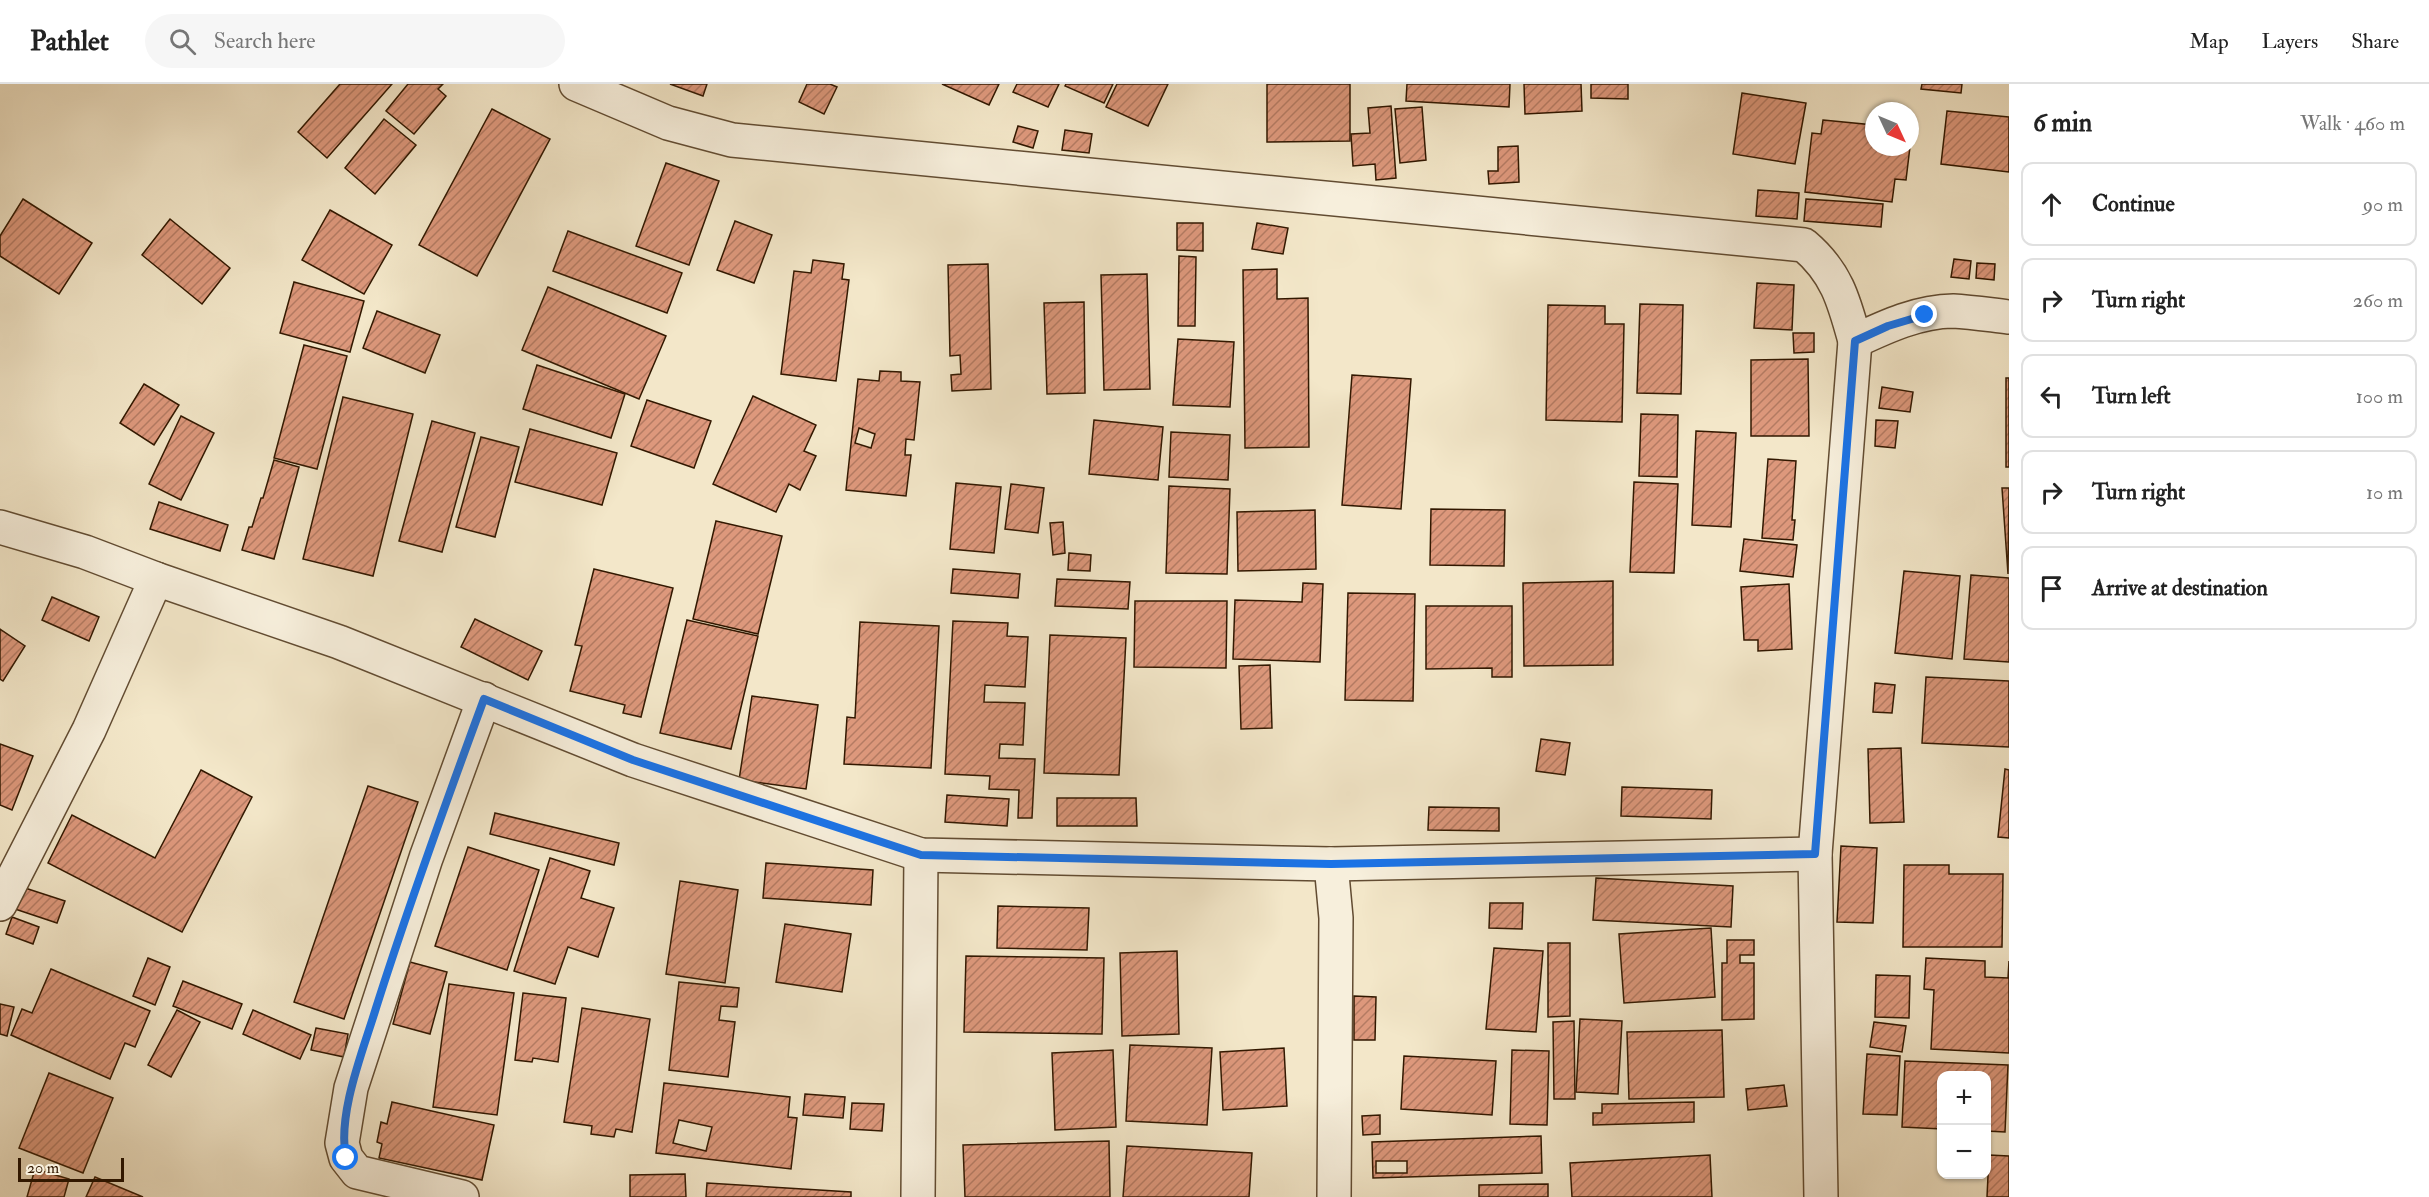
<!DOCTYPE html>
<html lang="en">
<head>
<meta charset="utf-8">
<style>
  :root { --surface:#fff; --page:#f6f6f6; --text:#222; --muted:#767676; --line:#e0e0e0 }
  body { margin:0; font-family:"IM FELL Double Pica",serif; background:var(--page); color:var(--text) }
  .controls { position:absolute; right:18px; bottom:18px; display:grid; overflow:hidden; border-radius:12px; box-shadow:0 2px 4px #0004 }
  .controls button { width:54px; height:54px; display:grid; place-items:center; padding:0; border:0; border-bottom:2px solid var(--line); background:var(--surface); color:var(--text); font:30px sans-serif }
  .compass { position:absolute; left:1865px; top:18px; width:54px; height:54px; border-radius:50%; background:var(--surface); box-shadow:0 2px 4px #0004; rotate:134deg }
  .scale { position:absolute; left:18px; bottom:15px; width:106px; box-sizing:border-box; padding-left:6px; border:3px solid #321800; border-top:0; font-size:16px; line-height:21px; white-space:nowrap; color:#321800; -webkit-text-stroke:4px #f7efdc; paint-order:stroke }
  .stop { position:absolute; width:18px; height:18px; margin:-14px; border:4px solid #1a73e8; border-radius:50%; background:#fff }
  .stop.end { background:#1a73e8; border-color:#fff; box-shadow:0 2px 6px #0008 }
  .list { margin:0; padding:0; list-style:none }
  h2 { display:flex; justify-content:space-between; align-items:center; height:78px; margin:0; padding:0 24px; font-size:26px }
  h2 small { font-size:20px; font-weight:400; color:var(--muted) }
  .list li { display:grid; grid-template-columns:39px 1fr auto; gap:18px; align-items:center; box-sizing:border-box; height:84px; margin:0 12px 12px; padding:0 12px; border:2px solid var(--line); border-radius:12px }
  .list b { display:block; font-size:22px; white-space:nowrap }
  .list em { font-size:20px; font-style:normal; color:var(--muted) }
  .icon { flex:none; width:33px; height:33px; fill:none; stroke:currentColor; stroke-width:2; stroke-linecap:round; stroke-linejoin:round }
  .map { position:relative; flex:none; width:2009px; height:1113px; overflow:hidden }
  header { display:flex; align-items:center; gap:36px; box-sizing:border-box; height:84px; padding:0 30px; background:var(--surface); border-bottom:2px solid var(--line) }
  header strong { font-size:28px }
  nav { display:flex; gap:33px; margin-inline-start:auto; font-size:21px }
  .search { width:420px; height:54px; background:var(--page); display:flex; align-items:center; gap:15px; box-sizing:border-box; padding:0 21px; border-radius:33px; color:var(--muted); font-size:22px }
  main { display:flex }
  aside { flex:1; background:var(--surface) }
  .map>svg:first-child { display:block }
</style>
</head>
<body>
<header>
<strong>Pathlet</strong>
<div class="search"><svg class="icon" aria-label="search" viewBox="0 0 24 24"><circle cx="10" cy="10" r="6"/><path d="M15 15l6 6"/></svg>Search here</div>
<nav><a>Map</a><a>Layers</a><a>Share</a></nav>
</header>
<main>
<div class="map">
<svg width="2009" height="1113" viewBox="0 0 2009 1113">
  <defs>
    <pattern id="building-hatch" width="6" height="6" patternUnits="userSpaceOnUse" patternTransform="scale(1.5)"><rect width="6" height="6" fill="#dd987c"/><path d="M-1 1l2-2M0 6l6-6M5 7l2-2" fill="none" stroke="#b47b63"/></pattern>
  </defs>
  <rect width="100%" height="100%" fill="#f3e7c9"/>
  <filter id="stains"><feTurbulence type="fractalNoise" baseFrequency=".00333" numOctaves="4"/><feColorMatrix values="0 0 0 0 .2 0 0 0 0 .09 0 0 0 0 .02 0 0 0 .5 -.17"/></filter>
  <radialGradient id="worn" r=".72"><stop offset=".6" stop-color="#630" stop-opacity="0"/><stop offset="1" stop-color="#630" stop-opacity=".3"/></radialGradient>
  <g fill="url(#building-hatch)" stroke="#321800" stroke-width="1.5" fill-rule="evenodd">
    <polygon points="340,0 392,0 327,74 298,48"/>
    <polygon points="408,0 443,0 438,5 446,12 414,50 386,27"/>
    <polygon points="670,0 707,0 703,12"/>
    <polygon points="807,0 830,0 837,3 824,30 799,18"/>
    <polygon points="942,0 999,0 989,21"/>
    <polygon points="1017,0 1059,0 1048,23 1013,8"/>
    <polygon points="1066,0 1113,0 1104,19 1065,2"/>
    <polygon points="1117,0 1168,0 1148,42 1106,23"/>
    <polygon points="1267,0 1350,0 1350,57 1267,58"/>
    <polygon points="1407,0 1510,0 1509,23 1406,17"/>
    <polygon points="1524,0 1581,0 1582,27 1525,30"/>
    <polygon points="1591,0 1628,0 1628,15 1591,14"/>
    <polygon points="1922,0 1962,0 1961,9 1921,5"/>
    <polygon points="1742,9 1806,19 1795,80 1733,70"/>
    <polygon points="1391,22 1396,94 1376,96 1375,80 1353,82 1351,50 1370,49 1368,24"/>
    <polygon points="1422,23 1426,76 1400,79 1395,25"/>
    <polygon points="492,25 550,55 477,192 419,161"/>
    <polygon points="1947,27 2009,33 2009,88 1941,80"/>
    <polygon points="384,35 416,61 375,110 345,84"/>
    <polygon points="1823,36 1874,41 1874,63 1910,63 1910,46 1912,46 1906,96 1895,95 1892,118 1805,108 1812,49 1821,50"/>
    <polygon points="1018,42 1038,47 1033,64 1013,58"/>
    <polygon points="1065,46 1092,50 1089,69 1062,66"/>
    <polygon points="1518,62 1519,98 1489,100 1488,87 1498,87 1498,63"/>
    <polygon points="666,79 719,97 689,181 636,162"/>
    <polygon points="1758,106 1799,109 1797,135 1756,132"/>
    <polygon points="23,115 92,159 59,210 0,172 0,152"/>
    <polygon points="1806,115 1883,120 1881,143 1804,137"/>
    <polygon points="330,126 392,161 364,210 302,176"/>
    <polygon points="170,135 230,184 202,220 142,171"/>
    <polygon points="735,137 772,151 754,199 717,186"/>
    <polygon points="1177,139 1203,139 1203,167 1177,166"/>
    <polygon points="1257,139 1288,144 1283,170 1252,165"/>
    <polygon points="568,147 682,189 667,229 553,187"/>
    <polygon points="1179,172 1196,173 1195,242 1178,242"/>
    <polygon points="1954,175 1971,177 1969,195 1951,193"/>
    <polygon points="813,176 844,180 842,195 849,196 836,297 781,290 794,187 811,189"/>
    <polygon points="1977,179 1995,180 1994,196 1976,194"/>
    <polygon points="988,180 991,305 952,307 951,291 961,290 960,271 950,272 948,181"/>
    <polygon points="1277,185 1277,215 1308,214 1309,363 1245,364 1243,186"/>
    <polygon points="1147,190 1150,305 1104,306 1101,191"/>
    <polygon points="294,198 364,217 350,268 280,249"/>
    <polygon points="1757,199 1794,201 1792,246 1754,244"/>
    <polygon points="548,203 666,252 639,315 522,266"/>
    <polygon points="1084,218 1085,309 1047,310 1044,219"/>
    <polygon points="1640,220 1683,221 1681,310 1637,309"/>
    <polygon points="1548,221 1605,222 1605,240 1624,240 1622,338 1546,336"/>
    <polygon points="377,227 440,251 425,289 363,264"/>
    <polygon points="1793,249 1814,249 1814,268 1794,269"/>
    <polygon points="1178,255 1234,258 1230,323 1173,321"/>
    <polygon points="304,261 347,272 317,385 274,374"/>
    <polygon points="1808,275 1809,352 1751,352 1751,276"/>
    <polygon points="537,281 625,310 611,354 523,325"/>
    <path d="M880,287l21,1v9l19,1 -6,58 -8,-1 -1,16h6l-5,41 -60,-6 12,-111 21,2zM859,344l16,6 -4,14 -16,-5z"/>
    <polygon points="1352,291 1411,295 1401,425 1342,421"/>
    <rect x="2006" y="294" width="3" height="89"/>
    <polygon points="144,300 179,321 154,361 120,339"/>
    <polygon points="1882,303 1913,308 1910,328 1879,324"/>
    <polygon points="753,312 816,341 804,367 816,372 800,406 789,400 776,428 713,400"/>
    <polygon points="343,313 413,330 373,492 303,475"/>
    <polygon points="647,316 711,337 694,384 631,362"/>
    <polygon points="1641,330 1678,331 1677,393 1639,392"/>
    <polygon points="181,332 214,349 181,416 149,400"/>
    <polygon points="1094,336 1163,343 1158,396 1089,390"/>
    <polygon points="1876,336 1898,337 1895,364 1875,362"/>
    <polygon points="432,337 475,349 442,468 399,457"/>
    <polygon points="530,345 617,369 602,421 515,398"/>
    <polygon points="1696,347 1736,349 1731,443 1692,441"/>
    <polygon points="1171,348 1230,351 1228,396 1169,393"/>
    <polygon points="481,353 519,363 495,453 456,443"/>
    <polygon points="1768,375 1796,377 1792,436 1795,436 1793,456 1762,454"/>
    <polygon points="274,376 299,383 274,475 242,466 249,443 252,443 261,414 263,414"/>
    <polygon points="1634,398 1678,400 1674,489 1630,488"/>
    <polygon points="956,399 1001,403 994,469 950,465"/>
    <polygon points="1011,400 1044,404 1038,449 1005,445"/>
    <polygon points="1169,402 1230,405 1227,490 1166,489"/>
    <polygon points="2002,404 2009,404 2008,490"/>
    <polygon points="159,418 228,441 220,467 150,445"/>
    <polygon points="1431,425 1505,426 1504,482 1430,481"/>
    <polygon points="1315,426 1316,485 1238,487 1237,428"/>
    <polygon points="716,437 782,452 758,550 693,535"/>
    <polygon points="1063,438 1065,469 1053,471 1050,439"/>
    <polygon points="1744,455 1797,461 1793,493 1740,487"/>
    <polygon points="1069,469 1091,471 1090,487 1068,486"/>
    <polygon points="594,485 673,504 641,633 623,629 625,621 570,607 582,562 575,561"/>
    <polygon points="953,485 1020,490 1018,514 951,509"/>
    <polygon points="1904,487 1960,492 1952,575 1895,569"/>
    <polygon points="1971,491 2009,494 2009,578 1964,575"/>
    <polygon points="1057,495 1130,498 1128,525 1055,522"/>
    <polygon points="1613,497 1613,581 1524,582 1523,499"/>
    <polygon points="1303,499 1323,500 1320,578 1233,575 1235,516 1302,518"/>
    <polygon points="1789,500 1792,565 1758,567 1758,556 1744,556 1741,503"/>
    <polygon points="1348,509 1415,510 1413,617 1345,616"/>
    <polygon points="52,513 99,533 89,557 42,536"/>
    <polygon points="1135,517 1227,517 1226,584 1134,583"/>
    <polygon points="1426,522 1512,522 1512,593 1492,593 1492,584 1426,585"/>
    <polygon points="475,535 542,567 528,596 461,563"/>
    <polygon points="687,536 758,552 731,665 660,649"/>
    <polygon points="953,537 1008,539 1007,552 1028,553 1025,603 985,601 984,618 1025,619 1023,661 1000,660 999,674 1035,675 1032,734 1018,734 1019,706 989,705 990,692 945,690"/>
    <polygon points="860,538 939,542 931,684 844,680 847,633 855,634"/>
    <polygon points="0,545 25,562 3,597 0,595"/>
    <polygon points="1050,551 1126,554 1119,691 1044,689"/>
    <polygon points="1270,581 1272,644 1241,645 1239,582"/>
    <polygon points="1926,593 2009,597 2009,663 1922,659"/>
    <polygon points="1875,599 1895,601 1892,629 1873,628"/>
    <polygon points="752,612 818,621 806,705 739,696"/>
    <polygon points="1541,655 1570,659 1565,691 1536,687"/>
    <polygon points="0,660 33,672 12,726 0,721"/>
    <polygon points="1901,664 1904,738 1870,739 1868,665"/>
    <polygon points="2005,685 2009,686 2009,754 1998,753"/>
    <polygon points="201,686 252,713 182,848 48,779 72,731 155,774"/>
    <polygon points="368,702 418,718 344,935 294,918"/>
    <polygon points="1622,703 1712,706 1711,735 1621,732"/>
    <polygon points="947,711 1009,715 1007,742 945,738"/>
    <polygon points="1057,714 1136,714 1137,742 1057,742"/>
    <polygon points="1429,723 1499,724 1499,747 1428,746"/>
    <polygon points="495,729 619,759 614,781 490,750"/>
    <polygon points="1841,762 1877,764 1873,839 1837,838"/>
    <polygon points="468,763 539,786 507,886 435,862"/>
    <polygon points="550,774 590,787 581,814 614,824 598,873 568,863 555,900 514,887"/>
    <polygon points="766,779 873,786 871,821 763,814"/>
    <polygon points="1904,781 1949,781 1949,790 2003,790 2002,863 1903,863"/>
    <polygon points="1596,794 1733,802 1731,843 1593,836"/>
    <polygon points="680,797 738,806 725,899 666,890"/>
    <polygon points="22,803 65,817 57,839 15,825"/>
    <polygon points="1490,819 1523,819 1522,845 1489,844"/>
    <polygon points="998,822 1089,824 1087,866 997,864"/>
    <polygon points="12,833 39,843 33,860 6,850"/>
    <polygon points="785,840 851,850 842,908 776,898"/>
    <polygon points="1711,844 1715,913 1624,919 1619,850"/>
    <polygon points="1727,856 1754,856 1754,871 1740,871 1740,879 1754,879 1754,935 1722,936 1722,879 1727,879"/>
    <polygon points="1548,859 1570,859 1570,932 1548,933"/>
    <polygon points="1494,864 1543,867 1536,948 1486,945"/>
    <polygon points="1177,867 1179,950 1122,952 1120,869"/>
    <polygon points="966,872 1104,874 1102,950 964,948"/>
    <polygon points="148,874 170,883 155,921 133,912"/>
    <polygon points="1926,874 1985,877 1985,893 2008,894 2009,877 2009,969 1931,965 1934,906 1924,905"/>
    <polygon points="410,878 447,888 430,950 393,940"/>
    <polygon points="51,885 150,927 135,963 125,959 110,995 11,951 22,925 32,929"/>
    <polygon points="1876,891 1910,892 1909,934 1875,933"/>
    <polygon points="183,897 242,920 232,945 173,922"/>
    <polygon points="679,898 739,904 737,923 721,922 719,936 735,938 728,993 669,986"/>
    <polygon points="449,900 514,909 497,1031 433,1023"/>
    <polygon points="523,909 566,914 558,978 533,974 532,978 515,976"/>
    <polygon points="1354,912 1376,913 1375,956 1354,956"/>
    <polygon points="0,920 14,923 7,952 0,950"/>
    <polygon points="582,924 650,935 632,1048 616,1045 614,1053 591,1050 592,1042 564,1038"/>
    <polygon points="177,926 200,938 171,993 148,981"/>
    <polygon points="253,926 311,951 300,975 243,950"/>
    <polygon points="1580,935 1622,937 1618,1010 1576,1008"/>
    <polygon points="1574,937 1575,1015 1554,1015 1553,938"/>
    <polygon points="1874,938 1906,942 1902,968 1870,963"/>
    <polygon points="316,944 348,950 344,973 311,966"/>
    <polygon points="1722,946 1724,1013 1629,1015 1627,948"/>
    <polygon points="1130,961 1212,964 1207,1041 1126,1037"/>
    <polygon points="1284,964 1287,1022 1223,1026 1220,968"/>
    <polygon points="1113,966 1116,1043 1055,1046 1052,969"/>
    <polygon points="1512,966 1549,967 1547,1041 1510,1040"/>
    <polygon points="1867,970 1900,972 1897,1031 1863,1030"/>
    <polygon points="1404,972 1496,977 1492,1031 1401,1025"/>
    <polygon points="1905,977 2008,981 2005,1048 1986,1047 1986,992 1942,992 1942,1045 1902,1043"/>
    <polygon points="49,989 113,1014 83,1089 19,1064"/>
    <path d="M664,999l126,14 -2,20 9,1 -6,51 -135,-16zM679,1036l33,7 -6,24 -33,-8z"/>
    <polygon points="1784,1001 1787,1022 1748,1026 1746,1005"/>
    <polygon points="805,1010 845,1013 843,1034 803,1031"/>
    <polygon points="392,1018 494,1041 482,1096 379,1074 382,1060 377,1058 381,1038 387,1040"/>
    <polygon points="1694,1018 1694,1038 1593,1041 1593,1029 1602,1029 1602,1020"/>
    <polygon points="852,1019 884,1020 882,1047 850,1045"/>
    <polygon points="1380,1031 1380,1050 1363,1051 1362,1032"/>
    <path d="M1541,1052l1,37 -169,5 -1,-36zM1376,1077h31v12h-31z"/>
    <polygon points="1109,1057 1110,1113 965,1113 963,1061"/>
    <polygon points="1127,1062 1252,1069 1249,1113 1123,1113"/>
    <polygon points="1710,1071 1712,1113 1572,1113 1570,1079"/>
    <polygon points="1989,1071 2009,1072 2009,1113 1987,1113"/>
    <polygon points="35,1085 69,1095 64,1113 27,1113"/>
    <polygon points="685,1090 686,1113 630,1113 630,1091"/>
    <polygon points="95,1093 143,1113 86,1113"/>
    <polygon points="707,1099 851,1108 851,1113 706,1113"/>
    <polygon points="1548,1100 1548,1113 1479,1113 1479,1101"/>
  </g>
  <g fill="none" stroke-linecap="round" stroke-linejoin="round">
    <g stroke="#624c32" stroke-width="36">
      <g id="minor">
        <path d="M576,0l92,39 64,17 1072,105c33,28 40,56 51,96 30,-14 64,-30 98,-30 19,1 38,4 56,6"/>
        <polyline points="0,443 85,468 156,495 339,558 633,676 921,771 1331,780 1815,770"/>
        <polyline points="1331,780 1336,834 1334,1113"/>
        <polyline points="0,820 89,646 156,495"/>
        <polyline points="462,1113 357,1088 346,1074 342,1059 351,1004 426,774 484,615"/>
        <polyline points="918,1113 921,771"/>
        <polyline points="1821,1113 1815,770 1855,257"/>
      </g>
    </g>
    <use href="#minor" stroke="#f7efdc" stroke-width="33"/>
  </g>
  <g fill="none" stroke-linecap="round" stroke-linejoin="round">
    <path stroke="#1a73e8" stroke-width="8" d="M346,1074c-9,-44 17,-107 30,-150 33,-104 70,-206 108,-309l149,61 288,95 410,9 484,-10 40,-513 33,-15 37,-11"/>
  </g>
  <rect width="100%" height="100%" filter="url(#stains)"/>
  <rect width="100%" height="100%" fill="url(#worn)"/>
</svg>
<div class="controls">
<button>+</button>
<button>−</button>
</div>
<svg class="compass" viewBox="-18 -18 36 36"><path d="M0-13l5 13h-10z" fill="#e53935"/><path d="M0 13l5-13h-10z" fill="#767676"/></svg>
<div class="scale">20 m</div>
<div class="stop" style="left:346px;top:1074px"></div>
<div class="stop end" style="left:1925px;top:231px"></div>
</div>
<aside>
<h2>6 min<small>Walk · 460 m</small></h2>
<ul class="list">
<li><svg class="icon" aria-label="ahead" viewBox="0 0 24 24"><path d="M12 20V5M6 11l6-6 6 6"/></svg><div><b>Continue</b></div><em>90 m</em></li>
<li><svg class="icon" aria-label="right" viewBox="0 0 24 24"><path d="M7 20v-9h11M14 6l5 5-5 5"/></svg><div><b>Turn right</b></div><em>260 m</em></li>
<li><svg class="icon" aria-label="left" viewBox="0 0 24 24"><path d="M17 20v-9H6M10 6l-5 5 5 5"/></svg><div><b>Turn left</b></div><em>100 m</em></li>
<li><svg class="icon" aria-label="right" viewBox="0 0 24 24"><path d="M7 20v-9h11M14 6l5 5-5 5"/></svg><div><b>Turn right</b></div><em>10 m</em></li>
<li><svg class="icon" aria-label="arrive" viewBox="0 0 24 24"><path d="M6 21V4h12l-3 4 3 4H6"/></svg><div><b>Arrive at destination</b></div></li>
</ul>
</aside>
</main>
</body>
</html>
